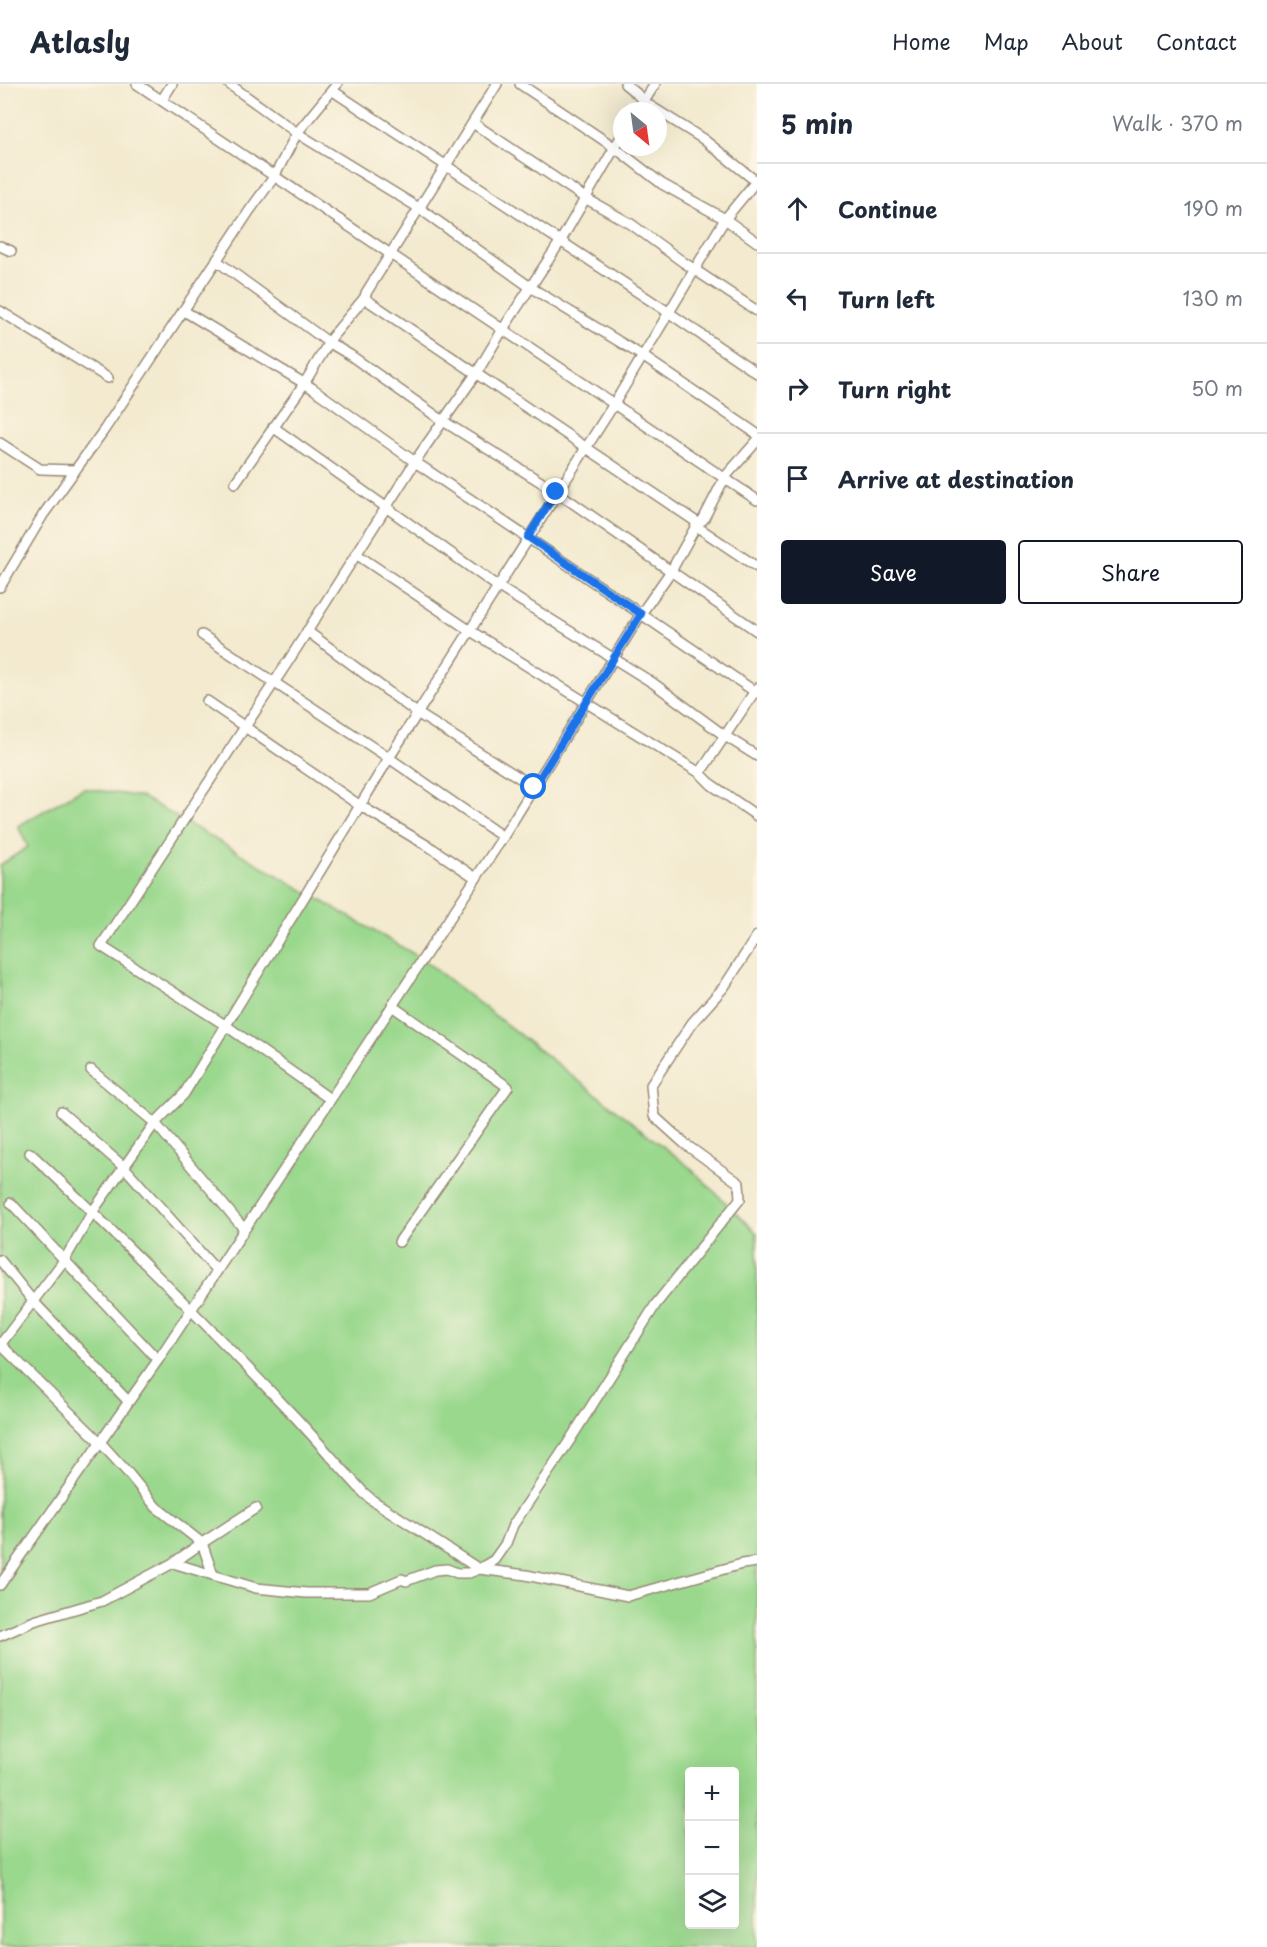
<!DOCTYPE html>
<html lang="en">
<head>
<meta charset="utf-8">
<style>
  :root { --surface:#fff; --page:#f6f6f7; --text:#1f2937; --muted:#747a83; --line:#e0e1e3; --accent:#111827 }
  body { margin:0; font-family:"Playpen Sans",sans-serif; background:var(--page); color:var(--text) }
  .controls { position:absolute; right:18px; bottom:18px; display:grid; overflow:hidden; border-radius:6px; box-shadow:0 6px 24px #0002 }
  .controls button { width:54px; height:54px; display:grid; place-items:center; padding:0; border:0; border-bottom:2px solid var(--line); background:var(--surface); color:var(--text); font:30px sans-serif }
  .compass { position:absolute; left:613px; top:18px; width:54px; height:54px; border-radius:50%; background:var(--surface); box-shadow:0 6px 24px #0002; rotate:151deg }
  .stop { position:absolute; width:18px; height:18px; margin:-14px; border:4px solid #1a73e8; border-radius:50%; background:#fff }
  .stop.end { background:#1a73e8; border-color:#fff; box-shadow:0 2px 6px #0008 }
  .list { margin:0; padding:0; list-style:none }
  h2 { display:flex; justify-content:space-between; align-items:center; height:78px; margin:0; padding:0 24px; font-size:26px }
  h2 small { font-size:20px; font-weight:400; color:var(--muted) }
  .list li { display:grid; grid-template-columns:39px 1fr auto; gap:18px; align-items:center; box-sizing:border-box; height:90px; padding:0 24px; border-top:2px solid var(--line) }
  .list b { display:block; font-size:22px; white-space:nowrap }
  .list em { font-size:20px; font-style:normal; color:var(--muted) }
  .actions { display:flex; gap:12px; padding:18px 24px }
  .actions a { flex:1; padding:14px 0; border:2px solid var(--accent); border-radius:6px; text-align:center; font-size:21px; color:var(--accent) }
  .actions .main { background:var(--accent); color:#fff }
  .icon { flex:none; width:33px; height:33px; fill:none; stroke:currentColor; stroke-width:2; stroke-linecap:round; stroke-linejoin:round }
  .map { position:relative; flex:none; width:757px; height:1863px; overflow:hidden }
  header { display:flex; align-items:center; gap:36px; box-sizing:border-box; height:84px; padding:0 30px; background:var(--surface); border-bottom:2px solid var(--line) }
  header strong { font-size:28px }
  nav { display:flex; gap:33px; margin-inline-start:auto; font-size:21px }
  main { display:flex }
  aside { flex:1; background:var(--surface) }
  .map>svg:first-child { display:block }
</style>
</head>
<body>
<header>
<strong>Atlasly</strong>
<nav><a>Home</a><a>Map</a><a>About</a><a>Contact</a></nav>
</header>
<main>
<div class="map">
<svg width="757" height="1863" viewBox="0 0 757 1863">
  <rect width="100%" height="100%" fill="#fcf5e5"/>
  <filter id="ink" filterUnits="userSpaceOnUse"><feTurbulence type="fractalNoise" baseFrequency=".0167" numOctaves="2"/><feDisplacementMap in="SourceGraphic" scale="12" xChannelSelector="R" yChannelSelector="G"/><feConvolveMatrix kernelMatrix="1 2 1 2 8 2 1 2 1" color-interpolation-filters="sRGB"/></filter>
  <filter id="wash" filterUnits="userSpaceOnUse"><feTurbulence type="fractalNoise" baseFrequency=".008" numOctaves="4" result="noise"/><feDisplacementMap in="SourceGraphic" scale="24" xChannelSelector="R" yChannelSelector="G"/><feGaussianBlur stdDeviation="1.35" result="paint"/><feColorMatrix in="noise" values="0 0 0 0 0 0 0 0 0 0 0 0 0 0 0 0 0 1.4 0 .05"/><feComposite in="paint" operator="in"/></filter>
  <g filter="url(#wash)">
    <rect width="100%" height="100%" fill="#f3eacf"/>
    <path fill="#9ad88d" stroke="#6a8156" stroke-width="1.5" fill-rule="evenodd" d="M83,704l59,9 279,161 267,208 69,67v177l-3,4 3,2v531h-757v-1082l28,-18 -10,-21zM690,1688h44v152h-44z"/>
  </g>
  <g filter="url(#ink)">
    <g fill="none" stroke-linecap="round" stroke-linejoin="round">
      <g stroke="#978a76" stroke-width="12">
        <g id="minor">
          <polyline points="137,0 757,416"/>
          <polyline points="229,0 297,49 419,124 530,203 641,271 757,350"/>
          <polyline points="497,0 366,209 365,213 367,216 698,439 703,436 725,393 757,357"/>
          <polyline points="520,0 614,63 662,100 725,135 757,158"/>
          <polyline points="625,0 636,9 644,18 703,55 757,98"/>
          <polyline points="333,7 668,228 757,289"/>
          <polyline points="162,16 172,0"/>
          <polyline points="638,27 655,0"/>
          <polyline points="473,39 585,114 631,140 683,178 757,227"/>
          <polyline points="0,162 11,167"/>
          <polyline points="217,177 328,258 350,271 443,337 557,408 757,547"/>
          <polyline points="0,227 108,294"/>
          <polyline points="273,343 497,502 653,599 725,652 757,672"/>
          <polyline points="0,359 40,385 75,386"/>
          <polyline points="235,399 304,300 332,253 365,213"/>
          <polyline points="698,439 696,442 757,483"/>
          <polyline points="696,442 671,487 641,530 757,609"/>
          <polyline points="356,470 469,546 700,689"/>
          <polyline points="0,503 43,431 104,346 250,126 274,93 297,49 337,0"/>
          <polyline points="307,547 417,629 534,703"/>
          <polyline points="202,551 389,674 503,753"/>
          <polyline points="757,604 700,689 712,701 757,732"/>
          <polyline points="207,617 359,721 433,765 476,794"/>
          <polyline points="392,922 508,1003 399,1158"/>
          <polyline points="91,986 155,1039 244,1145"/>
          <polyline points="330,1015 225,941 101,862 289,576 420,370 476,290 503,245 560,158 622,51"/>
          <polyline points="61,1028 125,1084 217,1187"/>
          <path d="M30,1069c92,85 180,175 266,265 23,25 45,50 68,75l8,7 107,69 15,-9 12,-17 7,-18 55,-82 88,-139 84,-105 -1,-16 -54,-39 -31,-28 -3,-31 41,-62 32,-36 33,-51"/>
          <polyline points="11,1119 158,1276"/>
          <polyline points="0,1176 33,1217 128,1317"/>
          <polyline points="0,1260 99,1357 129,1390 156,1423 202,1459 213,1491"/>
          <polyline points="0,1261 65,1175 93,1127 155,1039 184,1010 389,674 614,320 725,135 757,96"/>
          <polyline points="173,1479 202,1459 256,1424"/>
          <polyline points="0,1501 158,1276 352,983 503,753 641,530 415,378 312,304 184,227"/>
          <polyline points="0,1552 34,1537 102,1517 173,1479 256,1504 306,1509 369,1509 402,1495 406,1497 435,1486 447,1485 457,1489 469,1489 479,1485 526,1491 628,1512 742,1480 757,1478"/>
        </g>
      </g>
      <use href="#minor" stroke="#fff" stroke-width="9"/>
    </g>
  </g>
  <g fill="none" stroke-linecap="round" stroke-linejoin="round" filter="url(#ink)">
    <polyline stroke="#1a73e8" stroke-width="8" points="534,703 641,530 528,453 556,408"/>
  </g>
</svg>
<div class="controls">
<button>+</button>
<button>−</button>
<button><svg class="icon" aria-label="layers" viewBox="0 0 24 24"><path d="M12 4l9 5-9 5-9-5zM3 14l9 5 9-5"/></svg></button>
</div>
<svg class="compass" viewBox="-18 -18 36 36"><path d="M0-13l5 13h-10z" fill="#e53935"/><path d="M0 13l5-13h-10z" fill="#747a83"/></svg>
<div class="stop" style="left:534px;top:703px"></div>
<div class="stop end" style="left:556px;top:408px"></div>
</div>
<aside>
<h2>5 min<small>Walk · 370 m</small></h2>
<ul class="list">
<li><svg class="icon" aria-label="ahead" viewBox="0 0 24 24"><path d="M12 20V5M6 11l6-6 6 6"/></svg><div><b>Continue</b></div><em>190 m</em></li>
<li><svg class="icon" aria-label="left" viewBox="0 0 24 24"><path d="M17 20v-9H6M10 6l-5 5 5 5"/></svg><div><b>Turn left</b></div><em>130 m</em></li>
<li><svg class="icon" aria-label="right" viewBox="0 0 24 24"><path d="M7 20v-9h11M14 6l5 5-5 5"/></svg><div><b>Turn right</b></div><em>50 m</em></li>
<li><svg class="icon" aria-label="arrive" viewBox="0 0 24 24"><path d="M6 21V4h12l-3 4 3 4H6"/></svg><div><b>Arrive at destination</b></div></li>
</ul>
<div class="actions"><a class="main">Save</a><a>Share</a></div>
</aside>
</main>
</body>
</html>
